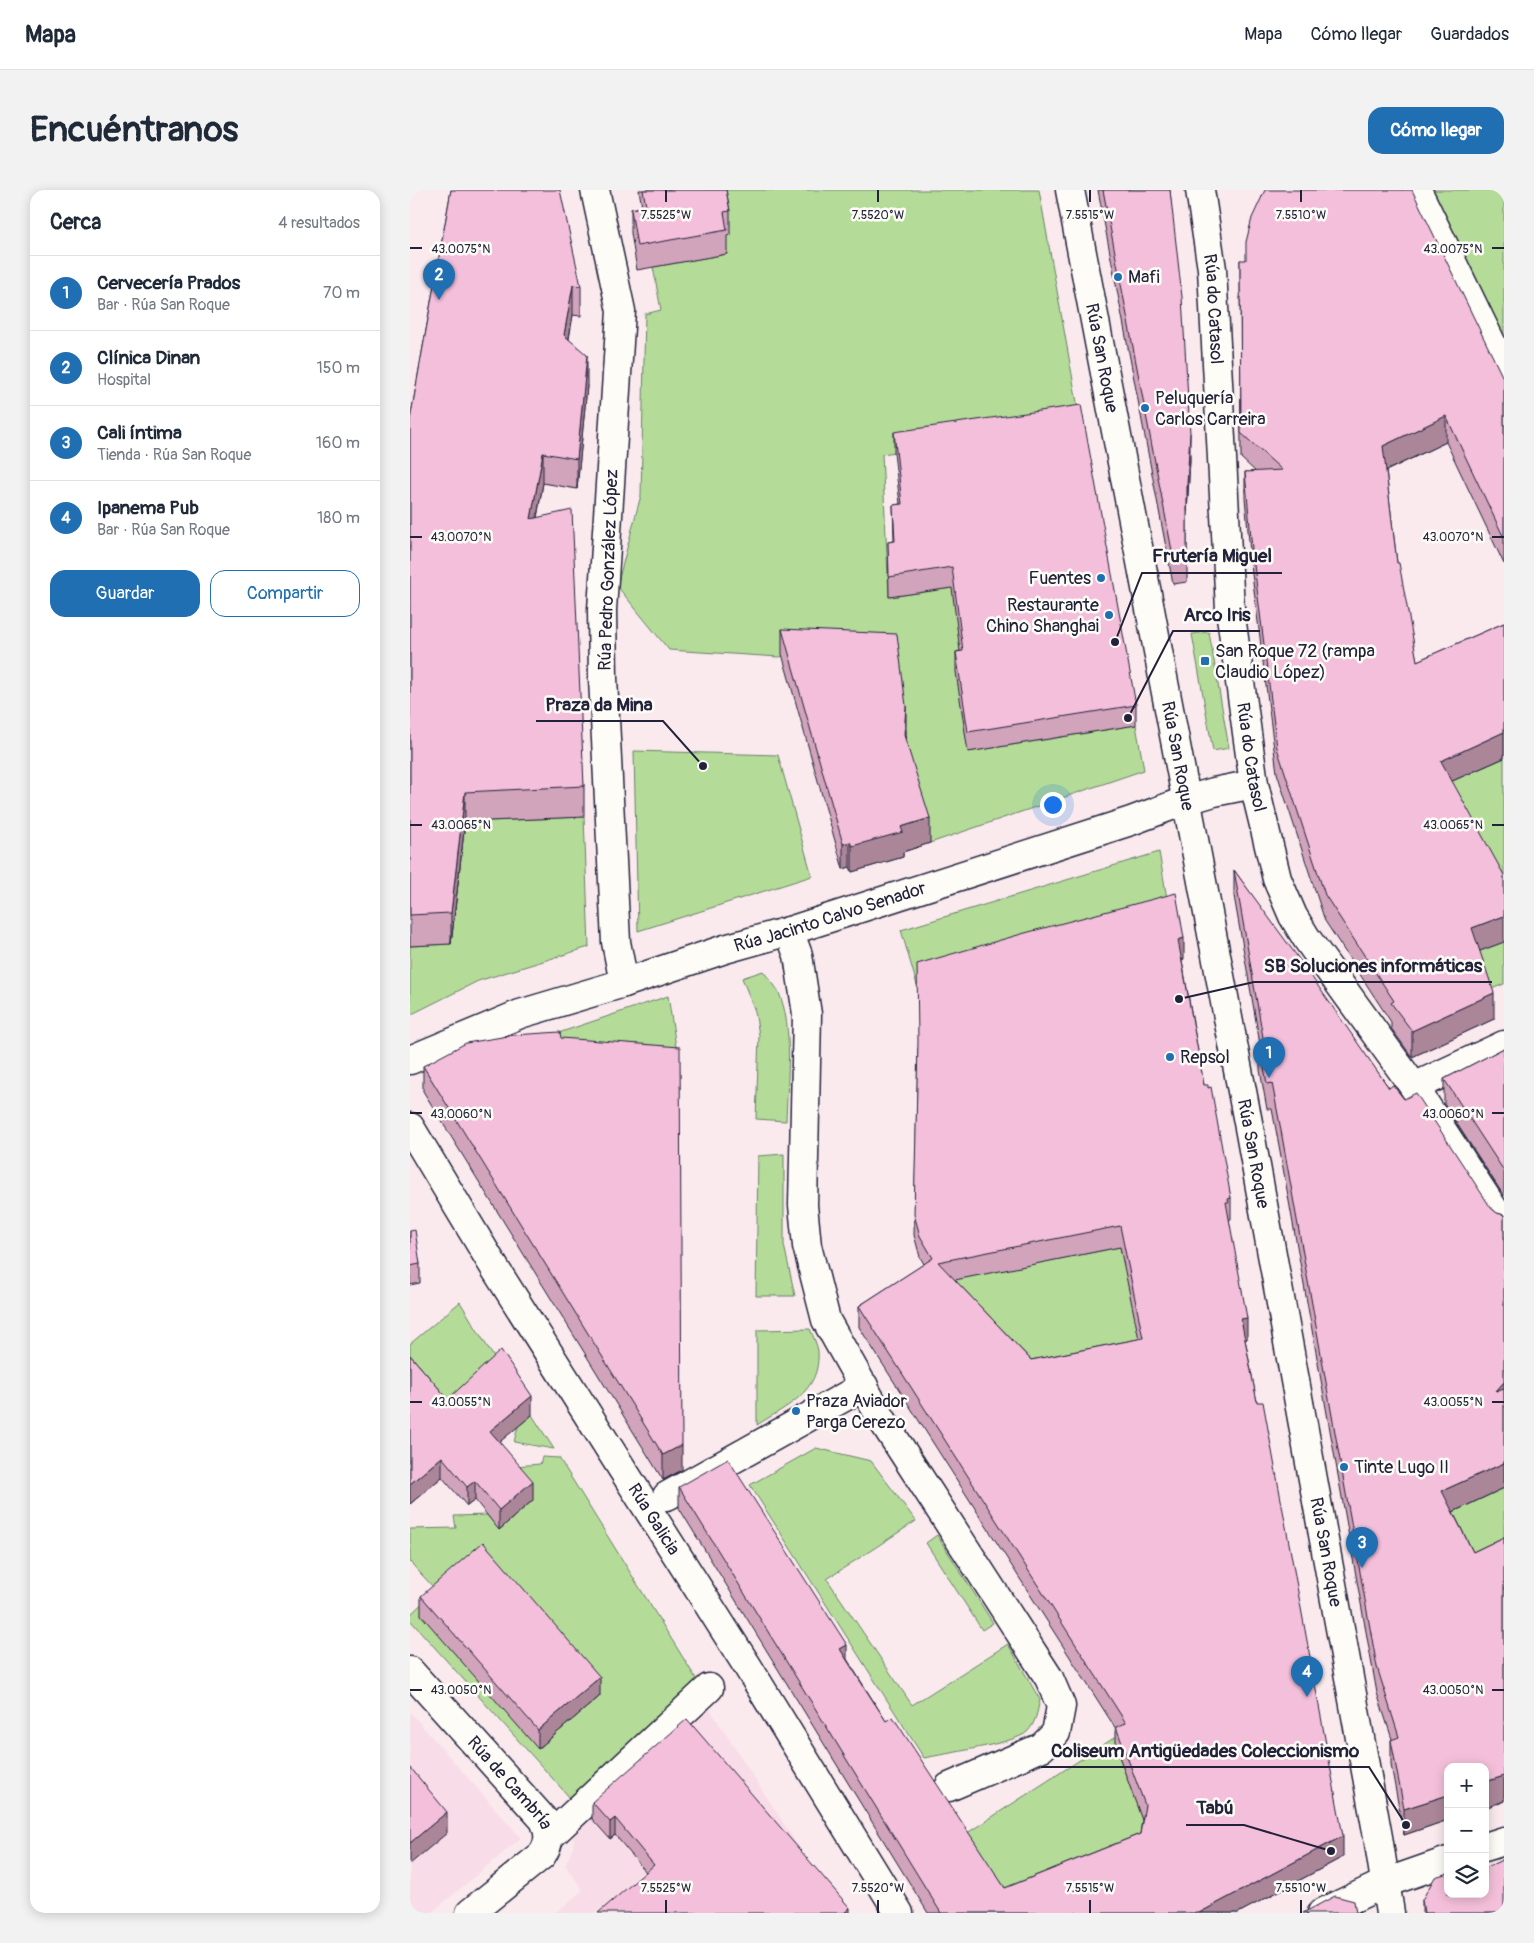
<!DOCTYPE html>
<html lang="es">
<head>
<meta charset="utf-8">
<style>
  :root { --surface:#fff; --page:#f2f2f3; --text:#1f2937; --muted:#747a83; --line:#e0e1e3; --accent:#1f6fb2 }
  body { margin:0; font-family:Pangolin,sans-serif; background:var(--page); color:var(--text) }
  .controls { position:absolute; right:15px; bottom:15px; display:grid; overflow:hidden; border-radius:10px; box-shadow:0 2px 12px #0003 }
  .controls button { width:45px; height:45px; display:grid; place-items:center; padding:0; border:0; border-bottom:1px solid var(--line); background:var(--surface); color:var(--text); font:25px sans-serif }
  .you { position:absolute; left:642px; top:614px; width:18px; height:18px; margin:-12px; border:4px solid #fff; border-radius:50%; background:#1a73e8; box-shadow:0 0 0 8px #1a73e833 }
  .badge { display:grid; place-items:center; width:32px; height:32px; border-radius:50%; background:var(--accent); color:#fff; font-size:16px; font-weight:700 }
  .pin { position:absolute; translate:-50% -41px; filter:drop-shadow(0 1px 2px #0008) }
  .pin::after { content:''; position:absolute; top:26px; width:18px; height:15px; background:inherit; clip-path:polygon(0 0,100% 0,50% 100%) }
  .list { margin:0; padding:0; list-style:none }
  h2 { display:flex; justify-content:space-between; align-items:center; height:65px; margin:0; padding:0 20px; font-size:21px }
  h2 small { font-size:16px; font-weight:400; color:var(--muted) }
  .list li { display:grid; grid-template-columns:32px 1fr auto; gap:15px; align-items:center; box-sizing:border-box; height:75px; padding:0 20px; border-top:1px solid var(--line) }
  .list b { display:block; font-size:19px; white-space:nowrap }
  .list p { margin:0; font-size:16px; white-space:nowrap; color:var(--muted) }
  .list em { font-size:16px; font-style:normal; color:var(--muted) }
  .actions { display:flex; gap:10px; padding:15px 20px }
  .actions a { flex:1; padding:11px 0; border:1px solid var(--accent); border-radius:15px; text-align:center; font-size:18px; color:var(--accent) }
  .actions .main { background:var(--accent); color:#fff }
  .icon { flex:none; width:28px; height:28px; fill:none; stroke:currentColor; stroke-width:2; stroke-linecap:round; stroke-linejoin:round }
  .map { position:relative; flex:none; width:1094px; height:1723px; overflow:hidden; border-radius:15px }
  header { display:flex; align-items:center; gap:30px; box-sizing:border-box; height:70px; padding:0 25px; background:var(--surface); border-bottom:1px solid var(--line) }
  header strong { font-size:24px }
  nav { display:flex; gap:28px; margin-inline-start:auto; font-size:18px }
  .intro { display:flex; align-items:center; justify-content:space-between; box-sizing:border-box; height:120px; padding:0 30px }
  h1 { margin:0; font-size:35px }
  .button { padding:12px 22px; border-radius:15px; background:var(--accent); color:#fff; font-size:18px; font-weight:700 }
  main { display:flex; gap:30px; padding:0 30px }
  aside { flex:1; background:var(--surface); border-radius:15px; box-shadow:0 2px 12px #0003 }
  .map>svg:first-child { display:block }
</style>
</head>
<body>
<header>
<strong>Mapa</strong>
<nav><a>Mapa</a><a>Cómo llegar</a><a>Guardados</a></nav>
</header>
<div class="intro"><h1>Encuéntranos</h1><a class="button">Cómo llegar</a></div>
<main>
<aside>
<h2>Cerca<small>4 resultados</small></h2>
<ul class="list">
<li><span class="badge">1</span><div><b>Cervecería Prados</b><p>Bar · Rúa San Roque</p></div><em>70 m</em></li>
<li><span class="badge">2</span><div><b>Clínica Dinan</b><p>Hospital</p></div><em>150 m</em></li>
<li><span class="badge">3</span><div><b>Cali íntima</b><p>Tienda · Rúa San Roque</p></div><em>160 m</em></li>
<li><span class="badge">4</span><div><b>Ipanema Pub</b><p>Bar · Rúa San Roque</p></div><em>180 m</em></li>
</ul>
<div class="actions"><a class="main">Guardar</a><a>Compartir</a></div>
</aside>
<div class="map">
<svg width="1094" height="1723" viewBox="0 0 1094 1723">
  <rect width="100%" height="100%" fill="#faeaee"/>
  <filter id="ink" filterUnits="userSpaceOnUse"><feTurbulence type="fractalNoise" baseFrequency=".02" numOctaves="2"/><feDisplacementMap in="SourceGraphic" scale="10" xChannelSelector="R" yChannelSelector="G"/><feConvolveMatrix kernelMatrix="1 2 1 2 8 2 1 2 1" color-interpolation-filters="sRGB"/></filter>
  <g filter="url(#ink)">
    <g fill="#f8dde8">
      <polygon points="297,1515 432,1723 145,1723 173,1700 155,1675 163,1657 164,1633"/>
      <polygon points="0,1522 111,1648 21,1723 0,1723"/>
    </g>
    <g fill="#b4dc98" stroke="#6b7f6a">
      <polygon points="294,0 629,0 671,235 472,264 479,407 563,395 553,481 558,562 726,535 734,580 520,653 494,573 496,542 487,469 382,464 369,467 259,460 207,396 231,305 235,124 251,120 243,77 317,64 314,46 320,45"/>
      <polygon points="992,0 1094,0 1094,216"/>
      <polygon points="799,442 819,558 803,561 782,444"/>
      <polygon points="224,561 368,565 402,686 228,741"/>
      <polygon points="1094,568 1094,712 1031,596"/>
      <polygon points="174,627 179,757 68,791 0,825 0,756 41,754 55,632"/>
      <polygon points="749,662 760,726 507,795 491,740"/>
      <polygon points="1094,752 1094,794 1074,802 1062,764"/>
      <path d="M353,781c5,7 13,15 16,22 15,35 8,90 7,128l-30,-2 3,-84 -4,-24 -13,-33z"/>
      <polygon points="258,806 270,882 110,856"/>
      <polygon points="374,964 374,1055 385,1106 346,1106 348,966"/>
      <polygon points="710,1057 743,1167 619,1191 541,1090"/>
      <polygon points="50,1112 91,1179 38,1228 0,1184 0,1154"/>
      <path d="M400,1139c3,7 7,15 8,22 3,42 -32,55 -61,74v-95z"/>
      <polygon points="122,1225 144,1259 104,1252 108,1236"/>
      <path d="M406,1258l55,13 45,60 -89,58 85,126 96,-61 32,56c-3,12 -4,23 -13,32 -11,11 -84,22 -103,26l-174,-273z"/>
      <polygon points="132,1267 149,1268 290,1495 161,1609 0,1430 0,1425 26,1400 0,1372 0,1339 46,1338 44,1326 77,1325 89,1339 94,1277 130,1274"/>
      <polygon points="1094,1287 1094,1373 1057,1391 1032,1327"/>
      <polygon points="527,1345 583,1433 572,1440 516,1353"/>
      <polygon points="710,1544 706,1558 735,1637 733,1646 595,1720 548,1649"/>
    </g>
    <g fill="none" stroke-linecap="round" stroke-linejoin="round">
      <g stroke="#22223b" stroke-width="31">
        <g id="minor">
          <polyline points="185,0 211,121 192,420 193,488 206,752 214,793"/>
          <path id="s1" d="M660,0l180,943 128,704 12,76"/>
          <path id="s2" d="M790,0l12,79 18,340 24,175 23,95 16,37 14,23 107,148 90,138"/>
          <polyline points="1007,0 1094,179"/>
          <polyline points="379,741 388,765 397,824 393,1015 397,1056 416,1130 471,1228 639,1488 651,1516 646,1543 632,1557 539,1597"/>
          <path id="s3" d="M0,870l110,-46 104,-31 101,-34 64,-18 342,-110 56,-21 27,-8 40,-8"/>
          <polyline points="1004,897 1094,855"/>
          <path id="s4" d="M0,937l86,143 252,397 151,246"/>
          <polyline points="257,1306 454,1196"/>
          <path id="s5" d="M0,1481l134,149c6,14 6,23 -2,35l-72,58"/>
          <polyline points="139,1647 299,1498"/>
          <polyline points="1075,1657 1094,1651"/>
          <polyline points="912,1723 975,1693 1038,1671"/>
        </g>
      </g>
      <use href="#minor" stroke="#fdfcf7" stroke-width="28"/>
    </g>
    <g fill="#d2a4bb" stroke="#22223b" fill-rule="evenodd">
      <polygon points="41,0 171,96 171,126 163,125 159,149 177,196 167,299 133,293 127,328 174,596 174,627 55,632 41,754 0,756 0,230"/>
      <polygon points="229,0 316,0 320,21 320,45 317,46 317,64 227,80 221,43 221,19 232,17"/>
      <polygon points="688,0 760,0 780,270 777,322 777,392 763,394"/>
      <polygon points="830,70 1094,190 1094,374 1036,252 976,281 987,373 1007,471 1094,433 1094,568 1042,591 1069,761 1084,829 1002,867 981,838 981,832 915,731 867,583 842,384 835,308 835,282 846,282 831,268"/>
      <polygon points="484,242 726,515 726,535 558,562 546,482 546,462 550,461 542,398 479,407 478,352 484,351 483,315 490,314 484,263"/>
      <polygon points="372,439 496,542 495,550 520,653 493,662 493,667 442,682 440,677 433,679 372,464"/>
      <polygon points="824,680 979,898 1081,1018 1087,1023 1094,1025 1094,1298 1043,1322 1063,1362 1094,1347 1094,1611 1088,1614 1038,1577 1038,1630 994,1645 981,1575 981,1550 982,1549 967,1503 870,961 862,919 857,919 850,880 850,854 824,706"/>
      <path d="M774,769l-2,1 22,125 27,113v21l-2,1 18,119h-2l98,518 -105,56h-310l-249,-405v-21l168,172 39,62 119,167 135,-54 2,-14 -26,-72v-19l-257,-402v-21l65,-42 -4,-7 -6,-22 4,-187zM710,1057l19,92 -108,21 -76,-80z"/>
      <polygon points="151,848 272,1280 253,1290 13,901 13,876"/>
      <polygon points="1094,858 1094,1006 1034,914 1034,889"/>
      <polygon points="0,1041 10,1074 10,1093 0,1095"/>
      <polygon points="0,1165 38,1209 122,1225 89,1252 123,1310 89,1340 65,1310 57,1316 32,1287 0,1314"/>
      <polygon points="11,1406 190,1506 128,1559 11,1425"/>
      <polygon points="182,1612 440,1723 236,1682 205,1645 200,1649 182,1629"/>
      <polygon points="1038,1704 1094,1723 1012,1723 1012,1710"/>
    </g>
    <g fill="#ab8699" stroke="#22223b">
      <polygon points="163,95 163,125 154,175 154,145"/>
      <polygon points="177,165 177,196 167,299 167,269"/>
      <polygon points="1036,226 1036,252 973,282 973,256"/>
      <polygon points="780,243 780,270 777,322 777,295"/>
      <polygon points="133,263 133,293 121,360 121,329"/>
      <polygon points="496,516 496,542 494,571 494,545"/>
      <polygon points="1094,542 1094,568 1031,596 1031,571"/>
      <polygon points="55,602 55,632 41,754 41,723"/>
      <polygon points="520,628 520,653 493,662 493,667 442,682 442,656 491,637"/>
      <polygon points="440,652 440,677 433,679 433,654"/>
      <polygon points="1094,726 1094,752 1062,764 1062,738"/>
      <polygon points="774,748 774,769 768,771 768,750"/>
      <polygon points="1084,803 1084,829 1002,867 1002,841"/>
      <polygon points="837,1128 837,1149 831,1150 831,1129"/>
      <polygon points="1094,1192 1094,1218 1086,1201"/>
      <polygon points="122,1206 122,1225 80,1260 80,1241"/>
      <polygon points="272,1255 272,1280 253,1290 253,1265"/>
      <polygon points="32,1267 32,1287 0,1314 0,1294"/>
      <polygon points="1094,1273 1094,1298 1032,1327 1032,1301"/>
      <polygon points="65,1291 65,1310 57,1316 57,1297"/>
      <polygon points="123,1291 123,1310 89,1340 89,1320"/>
      <polygon points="437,1455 437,1476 430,1459"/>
      <polygon points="190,1487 190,1506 128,1559 128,1540"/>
      <polygon points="1094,1586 1094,1611 1075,1618 1075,1592"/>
      <polygon points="1038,1605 1038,1630 994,1645 994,1619"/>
      <polygon points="37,1622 37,1643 0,1674 0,1653"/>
      <polygon points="205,1628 205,1645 200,1649 200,1632"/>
      <polygon points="933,1646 933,1667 828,1723 789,1723"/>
      <polygon points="440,1718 440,1723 434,1723"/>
    </g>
    <g fill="#f4bfda" stroke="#22223b" fill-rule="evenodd">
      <polygon points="41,0 150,0 171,96 163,95 154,145 177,165 167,269 133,263 121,329 162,320 174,596 55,602 41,723 0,725 0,230"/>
      <polygon points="233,0 316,0 320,21 314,22 317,40 227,56 221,19 236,16"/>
      <polygon points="693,0 760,0 772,107 780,243 777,295 777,365 763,366"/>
      <polygon points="855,0 1002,0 1094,190 1094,348 1036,226 973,256 987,373 989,373 1007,471 1094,433 1094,542 1031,571 1094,685 1094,726 1062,738 1084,803 1002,841 981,813 984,811 915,705 867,558 842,359 835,282 872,280 831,243 830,70 836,70 836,52 842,28"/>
      <polygon points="671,215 726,515 558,542 546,462 553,461 542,377 479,387 478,352 485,351 483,315 492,314 484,242"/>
      <polygon points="372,439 487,444 496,516 494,545 520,628 491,637 493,642 442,656 440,652 433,654"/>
      <polygon points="824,680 892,773 979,898 983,895 994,909 1006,903 1081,1018 1087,1023 1094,1025 1094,1192 1086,1201 1094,1198 1094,1273 1032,1301 1063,1362 1094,1347 1094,1586 1075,1592 1075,1577 1038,1577 1038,1605 994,1619 981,1550 989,1547 967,1477 870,935 862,893 857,894 850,854 854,853"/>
      <path d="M766,703l8,45 -6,2 8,44 18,101h4v3l3,-1 20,111 -3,1 1,3h-3l21,116 -6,1 16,83h6l80,434 -144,77h-258l-262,-426 49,-28 119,186 -7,4 24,38 22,34 7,-4 112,171 135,-54 5,-29 -29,-78 10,-4 -267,-417 74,-48 -13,-22 -6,-22 4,-173 -1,-77 108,-31zM710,1036l23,112 -112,22 -93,-98z"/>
      <polygon points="150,842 151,848 270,857 272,1255 253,1265 13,876 56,853 104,845"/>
      <polygon points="1094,858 1094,981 1034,889"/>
      <polygon points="5,1040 10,1074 0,1076 0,1041"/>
      <polygon points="91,1160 122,1206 80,1241 123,1291 89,1320 65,1291 57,1297 32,1267 0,1294 0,1165 38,1209"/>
      <polygon points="73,1352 190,1487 128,1540 11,1406"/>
      <polygon points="277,1529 440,1718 434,1723 188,1723 244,1675 205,1628 200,1632 182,1612"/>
      <polygon points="0,1577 37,1622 0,1653"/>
      <polygon points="1094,1669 1094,1723 1014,1723 1012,1710 1025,1687 1038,1683 1038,1704 1075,1704 1075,1678"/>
      <polygon points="925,1706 944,1711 946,1723 893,1723"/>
    </g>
  </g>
  <path fill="none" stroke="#22223b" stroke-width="2" d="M256,0v12M468,0v12M680,0v12M891,0v12M0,58h12M1082,58h12M0,347h12M1082,347h12M0,635h12M1082,635h12M0,923h12M1082,923h12M0,1212h12M1082,1212h12M0,1500h12M1082,1500h12M256,1710v13M468,1710v13M680,1710v13M891,1710v13"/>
  <g fill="#1f6fb2" stroke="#fdfcf7" stroke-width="2">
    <circle cx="708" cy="87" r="5"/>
    <circle cx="735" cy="218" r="5"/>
    <circle cx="691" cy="388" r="5"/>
    <circle cx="699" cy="425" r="5"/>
    <rect x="790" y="466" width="10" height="10" rx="2.5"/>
    <circle cx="760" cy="867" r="5"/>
    <circle cx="386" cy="1221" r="5"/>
    <circle cx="934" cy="1277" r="5"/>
  </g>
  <g text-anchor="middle" stroke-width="5" stroke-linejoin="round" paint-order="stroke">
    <g font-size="18" fill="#22223b" stroke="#fdfcf7" text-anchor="start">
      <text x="718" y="93">Mafi</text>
      <text x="745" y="214">Peluquería<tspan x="745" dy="21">Carlos Carreira</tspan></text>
      <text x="681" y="394" text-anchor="end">Fuentes</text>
      <text x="689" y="421" text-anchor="end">Restaurante<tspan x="689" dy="21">Chino Shanghai</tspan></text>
      <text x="805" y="467">San Roque 72 (rampa<tspan x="805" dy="21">Claudio López)</tspan></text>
      <text x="770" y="873">Repsol</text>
      <text x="396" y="1217">Praza Aviador<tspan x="396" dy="21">Parga Cerezo</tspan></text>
      <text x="944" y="1283">Tinte Lugo II</text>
    </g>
    <g font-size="18" fill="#22223b" stroke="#fdfcf7">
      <text dy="6" stroke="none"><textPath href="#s2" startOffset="120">Rúa do Catasol</textPath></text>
      <text dy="6" stroke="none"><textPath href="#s1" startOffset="171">Rúa San Roque</textPath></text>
      <text transform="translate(198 380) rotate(-88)" y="6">Rúa Pedro González López</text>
      <text dy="6" stroke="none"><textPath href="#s1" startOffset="576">Rúa San Roque</textPath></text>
      <text dy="6" stroke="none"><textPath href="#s2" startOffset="570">Rúa do Catasol</textPath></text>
      <text dy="6" stroke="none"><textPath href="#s3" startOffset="444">Rúa Jacinto Calvo Senador</textPath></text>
      <text dy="6" stroke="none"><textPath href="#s1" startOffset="981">Rúa San Roque</textPath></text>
      <text dy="6" stroke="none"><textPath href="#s4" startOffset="462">Rúa Galicia</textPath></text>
      <text dy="6" stroke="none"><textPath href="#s1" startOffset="1386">Rúa San Roque</textPath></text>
      <text dy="6" stroke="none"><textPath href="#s5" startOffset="150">Rúa de Cambría</textPath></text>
    </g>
  </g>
  <g font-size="12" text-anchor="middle" fill="#22223b" stroke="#fdfcf7" stroke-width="5" stroke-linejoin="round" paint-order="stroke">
    <text x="256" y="29">7.5525°W</text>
    <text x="468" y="29">7.5520°W</text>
    <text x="680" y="29">7.5515°W</text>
    <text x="891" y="29">7.5510°W</text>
    <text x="51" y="63">43.0075°N</text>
    <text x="1043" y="63">43.0075°N</text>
    <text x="51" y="351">43.0070°N</text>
    <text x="1043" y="351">43.0070°N</text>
    <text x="51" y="639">43.0065°N</text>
    <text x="1043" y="639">43.0065°N</text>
    <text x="51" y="928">43.0060°N</text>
    <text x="1043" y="928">43.0060°N</text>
    <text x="51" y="1216">43.0055°N</text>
    <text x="1043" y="1216">43.0055°N</text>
    <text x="51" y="1504">43.0050°N</text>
    <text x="1043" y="1504">43.0050°N</text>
    <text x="256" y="1702">7.5525°W</text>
    <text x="468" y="1702">7.5520°W</text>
    <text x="680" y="1702">7.5515°W</text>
    <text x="891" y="1702">7.5510°W</text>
  </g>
  <path fill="none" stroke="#22223b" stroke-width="2" d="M705 452L732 383H872M718 528L763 441H850M293 576L253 531H126M769 809L844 792H1082M996 1635L959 1577H631M921 1661L834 1635H776"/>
  <g fill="#22223b" stroke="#fdfcf7" stroke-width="2">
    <circle cx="705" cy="452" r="5"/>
    <circle cx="718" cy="528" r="5"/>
    <circle cx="293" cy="576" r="5"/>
    <circle cx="769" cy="809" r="5"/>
    <circle cx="996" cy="1635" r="5"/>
    <circle cx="921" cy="1661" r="5"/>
  </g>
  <g font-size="19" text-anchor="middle" font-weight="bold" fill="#22223b" stroke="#fdfcf7" stroke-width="5" stroke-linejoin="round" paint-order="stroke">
    <text x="802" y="372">Frutería Miguel</text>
    <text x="807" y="431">Arco Iris</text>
    <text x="189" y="521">Praza da Mina</text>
    <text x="963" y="782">SB Soluciones informáticas</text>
    <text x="795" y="1567">Coliseum Antigüedades Coleccionismo</text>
    <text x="805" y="1624">Tabú</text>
  </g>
</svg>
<div class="controls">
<button>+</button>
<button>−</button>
<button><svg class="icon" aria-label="layers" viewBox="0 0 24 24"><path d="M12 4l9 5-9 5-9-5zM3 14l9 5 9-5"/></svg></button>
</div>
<div class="you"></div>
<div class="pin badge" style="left:859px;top:888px">1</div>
<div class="pin badge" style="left:29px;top:110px">2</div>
<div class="pin badge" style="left:952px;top:1378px">3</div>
<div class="pin badge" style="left:897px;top:1507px">4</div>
</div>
</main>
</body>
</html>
